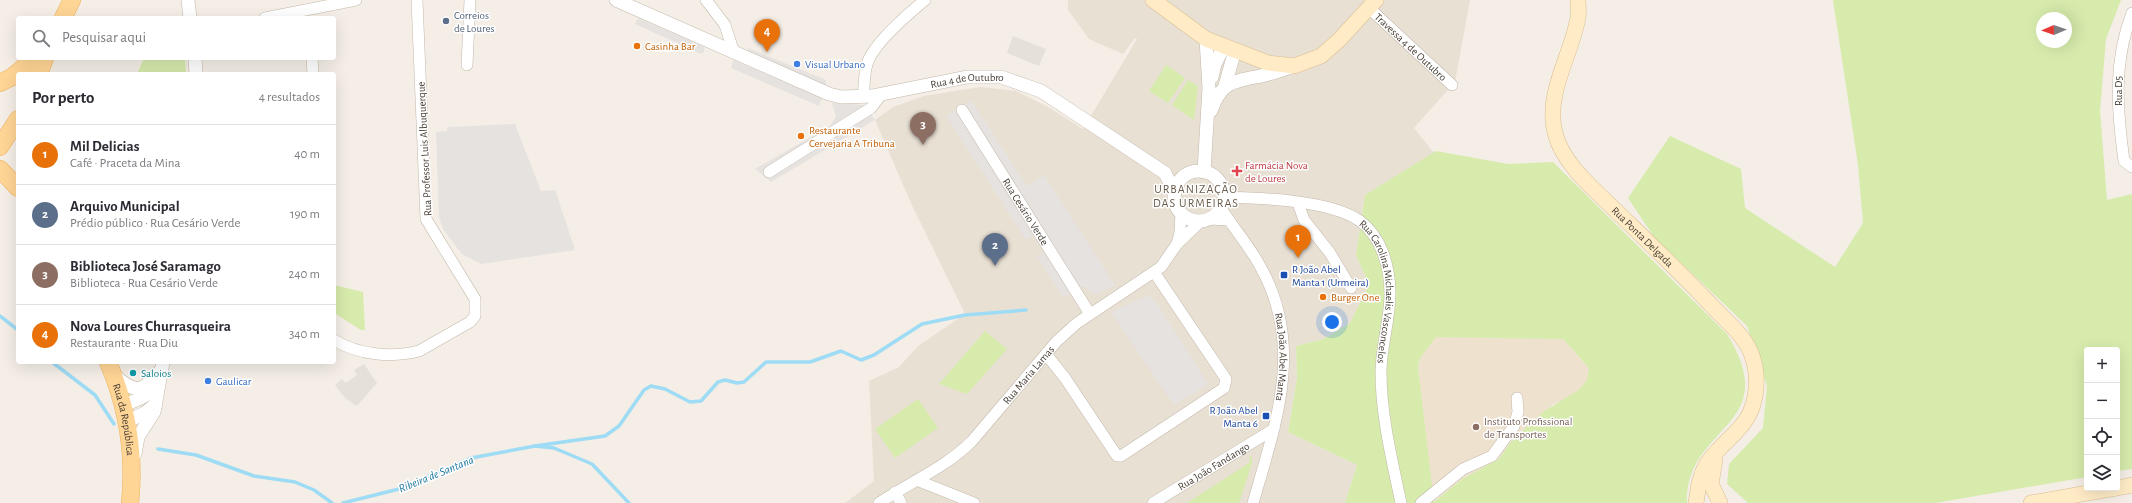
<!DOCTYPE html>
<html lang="pt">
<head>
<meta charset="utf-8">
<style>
  :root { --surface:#fff; --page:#f2f2f3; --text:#2b2b33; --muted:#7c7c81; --line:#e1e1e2; --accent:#d93025 }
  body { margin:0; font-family:"Alegreya Sans",sans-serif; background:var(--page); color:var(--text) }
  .controls { position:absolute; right:12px; bottom:12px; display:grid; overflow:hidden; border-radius:4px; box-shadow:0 4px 16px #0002 }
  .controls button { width:36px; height:36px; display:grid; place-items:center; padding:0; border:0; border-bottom:1px solid var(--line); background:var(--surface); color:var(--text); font:20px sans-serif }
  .compass { position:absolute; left:2036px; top:12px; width:36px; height:36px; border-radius:50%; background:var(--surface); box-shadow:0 4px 16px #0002; rotate:268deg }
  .you { position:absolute; left:1332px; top:322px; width:14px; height:14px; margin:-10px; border:3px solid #fff; border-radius:50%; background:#1a73e8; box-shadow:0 0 0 6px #1a73e833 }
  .badge { display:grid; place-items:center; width:26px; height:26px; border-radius:50%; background:var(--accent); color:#fff; font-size:13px; font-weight:700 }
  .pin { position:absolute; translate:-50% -33px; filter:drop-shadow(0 1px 2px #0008) }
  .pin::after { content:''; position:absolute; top:21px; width:14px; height:12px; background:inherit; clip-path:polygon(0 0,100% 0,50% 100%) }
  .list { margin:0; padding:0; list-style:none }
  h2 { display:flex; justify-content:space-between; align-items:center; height:52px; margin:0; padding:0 16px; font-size:17px }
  h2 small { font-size:13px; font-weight:400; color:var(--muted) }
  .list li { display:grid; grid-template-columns:26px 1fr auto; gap:12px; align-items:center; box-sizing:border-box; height:60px; padding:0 16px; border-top:1px solid var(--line) }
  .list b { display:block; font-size:15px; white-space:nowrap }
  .list p { margin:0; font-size:13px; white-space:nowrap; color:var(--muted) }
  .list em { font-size:13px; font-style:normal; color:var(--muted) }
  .icon { flex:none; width:22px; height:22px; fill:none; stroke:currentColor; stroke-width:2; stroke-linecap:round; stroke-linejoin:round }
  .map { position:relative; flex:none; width:2132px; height:503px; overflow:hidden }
  .search { position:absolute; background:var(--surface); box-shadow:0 4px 16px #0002; left:16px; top:16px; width:320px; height:44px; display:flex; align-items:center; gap:10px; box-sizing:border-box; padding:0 14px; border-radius:4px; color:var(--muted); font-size:15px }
  .panel { position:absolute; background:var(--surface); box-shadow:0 4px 16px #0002; left:16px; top:72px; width:320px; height:292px; border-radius:4px }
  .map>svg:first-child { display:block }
</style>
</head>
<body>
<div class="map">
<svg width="2132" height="503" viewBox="0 0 2132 503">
  <rect width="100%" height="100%" fill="#f4eee6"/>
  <polygon fill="#e9e0d4" points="1068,0 1470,0 1455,82 1414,128 1434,153 1365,195 1356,255 1369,285 1350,323 1323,339 1296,346 1297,378 1288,432 1357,465 1345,503 845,503 874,481 869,381 899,367 918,346 965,314 910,201 875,120 893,107 924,96 980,87 1016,91 1050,108 1083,129 1137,39 1135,38 1123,54 1089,39 1068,10"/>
  <g fill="#e6e0db">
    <polygon points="1013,36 1046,49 1039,66 1007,53"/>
    <polygon points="364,364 377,383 357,406 346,399 335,385 342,379 346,383 357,375 354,370"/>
  </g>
  <polygon fill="#eee2cf" points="1436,336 1563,339 1589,368 1587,380 1579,390 1565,400 1553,404 1510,443 1499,459 1462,479 1433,502 1418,367 1420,358"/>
  <g fill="#d6ebac" fill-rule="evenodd">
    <path d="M1833,0h288l-15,39 -6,72 7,89 25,-6v275l-15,2v-121h-30v127l-152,26h-187l-21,-19 2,-20 34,-36 4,-42 -20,-60 -93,-89 -26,-39 42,-62 71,33 4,39 90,59 28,-44 -5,-58zM2042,18h24v24h-24z"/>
    <polygon points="144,58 185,58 186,74 137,74"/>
    <polygon points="1166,65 1185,78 1168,103 1149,91"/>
    <polygon points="1188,80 1198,86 1194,120 1172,105"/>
    <path d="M1436,151l72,13 45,-2 174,172c58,94 -42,90 -40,169h-342l12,-38 -69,-33 9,-54 -1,-32 27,-7 27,-16 19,-38 -13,-30 9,-60zM1436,337l127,2 26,29 -2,12 -8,10 -35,21 -34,32 -11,16 -37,20 -28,23 -16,-135 2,-9z"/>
    <polygon points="334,285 363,292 365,330 361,330 334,313"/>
    <polygon points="985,331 1007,349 967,394 939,384"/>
    <polygon points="918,399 938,428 895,458 875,429"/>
    <polygon points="1249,455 1252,458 1252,463 1239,503 1187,503 1249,463 1250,460"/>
  </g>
  <g fill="#e5e2df">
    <polygon points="638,18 704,47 704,52 701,54 635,24"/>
    <polygon points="748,48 826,80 826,88 748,54"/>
    <polygon points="733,60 822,98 819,106 731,68"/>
    <polygon points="971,100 1027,186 1044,175 1115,285 1097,294 1092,293 1085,286 1064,298 1037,257 1044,252 1033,235 1026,240 946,116"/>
    <polygon points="832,103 864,105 875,120 771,182 755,169 830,126 836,116"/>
    <polygon points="515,124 541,191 555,190 575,250 481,264 462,254 443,229 439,217 436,132 447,131 447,127"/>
    <polygon points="1148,295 1158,305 1208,384 1174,405 1111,312"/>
  </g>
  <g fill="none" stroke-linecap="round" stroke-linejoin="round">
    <g stroke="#9edbf5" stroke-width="3.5">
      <polyline points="0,316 18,330"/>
      <polyline points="52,362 95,395 114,424"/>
      <polyline points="535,446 605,436 619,426 644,390 651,386 665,389 690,402 701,401 718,382 725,380 737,383 744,382 766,362 810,362 841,351 861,360 874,355 922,324 965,315 1026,310"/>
      <polyline points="158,449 196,455 254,476 295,482 314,490 332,503"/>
      <polyline points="343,503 399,489 471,458 535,446 554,448 592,464 629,503"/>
    </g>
    <g stroke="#c3b8ab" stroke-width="12">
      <g id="minor">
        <polyline points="706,0 725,25 734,53"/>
        <path id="s1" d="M1369,8l83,77"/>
        <path d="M2132,13c-19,50 -15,96 -8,148l8,6"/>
        <polyline points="265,18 356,0"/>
        <polyline points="312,58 313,74"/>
        <polyline points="467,65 470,0"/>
        <path d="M863,97c2,-12 0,-26 6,-38 9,-19 39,-45 56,-59"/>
        <path id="s2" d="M962,110l128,204"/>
        <polyline points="769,172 871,108 881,95"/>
        <path id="s3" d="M1224,197c37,1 106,3 136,24 22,16 30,47 30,73 0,26 -9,52 -9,78 0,44 11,88 20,131"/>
        <polyline points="1298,203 1304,220 1330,253 1351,288"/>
        <path id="s4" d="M1221,208c12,20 28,37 39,58 45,79 16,157 -7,237"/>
        <polyline points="1209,219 1229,220"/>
        <polyline points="1177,244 1180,233 1181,213"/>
        <path d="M334,340c24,15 58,18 85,11l51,-29 5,-6v-17l-49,-80 -9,-219"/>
        <polyline points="1046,354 1065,378 1117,456 1121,456 1224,388 1226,379 1154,272"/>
        <polyline points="919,481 974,503"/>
        <polyline points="895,492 901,503"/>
        <path id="s5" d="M879,503c31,-21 66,-35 93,-62l85,-100 20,-18 84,-56 16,-23 24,-23"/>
        <path id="s6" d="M1153,503l121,-74"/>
        <polyline points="1421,503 1463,469 1492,456 1514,426 1518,412 1517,398"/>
      </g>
    </g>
    <g stroke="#c3b8ab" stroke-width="14">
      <g id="tertiary">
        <polyline points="188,0 190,18"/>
        <path id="s7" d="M616,0l213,94 12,3 31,-1 95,-19h34l40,14 124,82 10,20"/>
        <polyline points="195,58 196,74"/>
        <polyline points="1212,77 1215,64 1224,46"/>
        <polyline points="1225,86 1235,50"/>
        <path d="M1211,111c10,-29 22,-30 50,-35 11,-2 22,-6 33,-10"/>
        <circle cx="1199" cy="196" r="25"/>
        <polyline points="1204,172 1209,88 1206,39"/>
        <path d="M113,374c23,21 30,18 48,-4"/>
        <path d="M124,405c10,-4 27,-9 32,-21"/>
        <polyline points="128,421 145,413 156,404"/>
        <polyline points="135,454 138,437 154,412 163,362"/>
      </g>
    </g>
    <g stroke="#d8be93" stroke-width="16">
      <g id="secondary">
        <polyline points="1153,0 1206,39 1268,63 1294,66 1321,56 1339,40 1376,0"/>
        <path id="s8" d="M1578,0c0,6 1,12 0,18 -7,38 -33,76 -23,115 7,28 33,51 54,71 35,34 70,67 103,102 13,14 32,29 39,47 4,10 6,24 5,36 -3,40 -32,48 -50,76 -7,12 -8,25 -10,38"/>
        <polyline points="1715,460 1711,484 1720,503"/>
        <polyline points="2117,488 2132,485"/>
        <polyline points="2031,503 2116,488"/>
      </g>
    </g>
    <g stroke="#ecb15d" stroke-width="18">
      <g id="primary">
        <polyline points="63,18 72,0"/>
        <polyline points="39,74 45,58"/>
        <polyline points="0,83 12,77 35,58"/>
        <polyline points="0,147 18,119"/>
        <polyline points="0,169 18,188"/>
        <path id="s9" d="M108,362c19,44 27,93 22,141"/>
      </g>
    </g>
    <use href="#minor" stroke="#fff" stroke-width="11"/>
    <use href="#tertiary" stroke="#fff" stroke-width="13"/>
    <use href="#secondary" stroke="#ffebc6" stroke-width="15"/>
    <use href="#primary" stroke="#ffd595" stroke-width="17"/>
  </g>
  <circle fill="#5c6f8a" stroke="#fff" stroke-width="1.5" cx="446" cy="21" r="4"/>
  <g fill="#e8710a" stroke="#fff" stroke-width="1.5">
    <circle cx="637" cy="46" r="4"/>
    <circle cx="801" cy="136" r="4"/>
    <circle cx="1323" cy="297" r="4"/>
  </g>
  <g fill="#3f7fe0" stroke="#fff" stroke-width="1.5">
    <circle cx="797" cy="64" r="4"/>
    <circle cx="208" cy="381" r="4"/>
  </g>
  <path fill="#e0444e" stroke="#fff" stroke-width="1.5" d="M1235 165h4v4h4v4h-4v4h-4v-4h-4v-4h4z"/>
  <g fill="#1a4fb4" stroke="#fff" stroke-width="1.5">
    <rect x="1280" y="271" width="8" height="8" rx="2"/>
    <rect x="1262" y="412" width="8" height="8" rx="2"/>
  </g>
  <circle fill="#0f9aa8" stroke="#fff" stroke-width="1.5" cx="133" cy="373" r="4"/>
  <circle fill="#8d6e63" stroke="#fff" stroke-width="1.5" cx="1476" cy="427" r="4"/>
  <g text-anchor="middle" stroke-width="3" stroke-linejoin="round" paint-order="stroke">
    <g font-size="11" fill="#4e5e75" stroke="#fff" text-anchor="start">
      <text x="454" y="19">Correios<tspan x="454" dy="13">de Loures</tspan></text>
    </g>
    <g font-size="11" fill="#c56008" stroke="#fff" text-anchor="start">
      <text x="645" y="50">Casinha Bar</text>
      <text x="809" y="134">Restaurante<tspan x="809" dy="13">Cervejaria A Tribuna</tspan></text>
      <text x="1331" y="301">Burger One</text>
    </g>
    <g font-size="11" fill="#483e35" stroke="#fff">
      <text dy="4" stroke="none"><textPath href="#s1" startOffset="57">Travessa 4 de Outubro</textPath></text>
      <text dy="4" stroke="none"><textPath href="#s7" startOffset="373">Rua 4 de Outubro</textPath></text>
      <text transform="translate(2118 91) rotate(-90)" y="4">Rua D5</text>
      <text transform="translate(424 149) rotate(-93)" y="4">Rua Professor Luis Albuquerque</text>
      <text dy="4" stroke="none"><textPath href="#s2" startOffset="120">Rua Cesário Verde</textPath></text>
      <text dy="4" stroke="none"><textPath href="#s8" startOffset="274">Rua Ponta Delgada</textPath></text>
      <text dy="4" stroke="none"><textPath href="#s3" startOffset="216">Rua Carolina Michaelis Vasconcelos</textPath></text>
      <text dy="4" stroke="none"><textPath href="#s4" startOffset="165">Rua João Abel Manta</textPath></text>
      <text dy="4" stroke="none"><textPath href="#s5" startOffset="199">Rua Maria Lamas</textPath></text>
      <text dy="4" stroke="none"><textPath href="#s9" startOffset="60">Rua da República</textPath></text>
      <text dy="4" stroke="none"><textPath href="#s6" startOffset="71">Rua João Fandango</textPath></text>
    </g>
    <g font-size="11" fill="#366cbe" stroke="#fff" text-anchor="start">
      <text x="805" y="68">Visual Urbano</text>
      <text x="216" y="385">Gaulicar</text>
    </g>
    <g font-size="11" fill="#be3a42" stroke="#fff" text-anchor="start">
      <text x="1245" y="169">Farmácia Nova<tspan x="1245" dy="13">de Loures</tspan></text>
    </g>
    <g font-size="11" fill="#164399" stroke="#fff" text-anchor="start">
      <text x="1292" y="273">R João Abel<tspan x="1292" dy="13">Manta 1 (Urmeira)</tspan></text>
      <text x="1258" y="414" text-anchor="end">R João Abel<tspan x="1258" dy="13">Manta 6</tspan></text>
    </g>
    <g font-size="11" fill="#0d838f" stroke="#fff" text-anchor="start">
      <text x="141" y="377">Saloios</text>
    </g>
    <g font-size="11" fill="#785e54" stroke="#fff" text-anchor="start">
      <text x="1484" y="425">Instituto Profissional<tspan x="1484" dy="13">de Transportes</tspan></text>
    </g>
    <g font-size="12" letter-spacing="1" fill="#6b5b4b" stroke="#fff">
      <text x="1196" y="193">URBANIZAÇÃO<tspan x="1196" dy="14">DAS URMEIRAS</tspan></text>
    </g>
    <g font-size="12" font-style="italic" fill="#237aa2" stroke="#fff">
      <text transform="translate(436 474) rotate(-22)" y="4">Ribeira de Santana</text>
    </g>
  </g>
</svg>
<div class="controls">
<button>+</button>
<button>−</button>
<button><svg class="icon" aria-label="locate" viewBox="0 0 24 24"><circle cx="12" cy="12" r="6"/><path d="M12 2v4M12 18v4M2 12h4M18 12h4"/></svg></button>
<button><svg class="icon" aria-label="layers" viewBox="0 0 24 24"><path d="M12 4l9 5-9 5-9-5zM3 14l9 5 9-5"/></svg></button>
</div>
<svg class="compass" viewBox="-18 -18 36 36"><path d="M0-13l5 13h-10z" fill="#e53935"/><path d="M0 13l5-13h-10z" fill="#7c7c81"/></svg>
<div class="you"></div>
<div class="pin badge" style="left:1298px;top:258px;background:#e8710a">1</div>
<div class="pin badge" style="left:995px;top:266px;background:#5c6f8a">2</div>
<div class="pin badge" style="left:923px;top:145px;background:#8d6e63">3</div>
<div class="pin badge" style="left:767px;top:52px;background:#e8710a">4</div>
<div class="search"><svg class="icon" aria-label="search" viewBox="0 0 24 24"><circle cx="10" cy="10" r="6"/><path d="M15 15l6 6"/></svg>Pesquisar aqui</div>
<section class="panel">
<h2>Por perto<small>4 resultados</small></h2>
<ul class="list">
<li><span class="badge" style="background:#e8710a">1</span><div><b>Mil Delicias</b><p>Café · Praceta da Mina</p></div><em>40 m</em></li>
<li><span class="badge" style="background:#5c6f8a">2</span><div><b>Arquivo Municipal</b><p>Prédio público · Rua Cesário Verde</p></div><em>190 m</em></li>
<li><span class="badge" style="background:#8d6e63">3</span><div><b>Biblioteca José Saramago</b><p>Biblioteca · Rua Cesário Verde</p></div><em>240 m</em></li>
<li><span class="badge" style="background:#e8710a">4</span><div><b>Nova Loures Churrasqueira</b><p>Restaurante · Rua Diu</p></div><em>340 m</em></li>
</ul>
</section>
</div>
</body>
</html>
